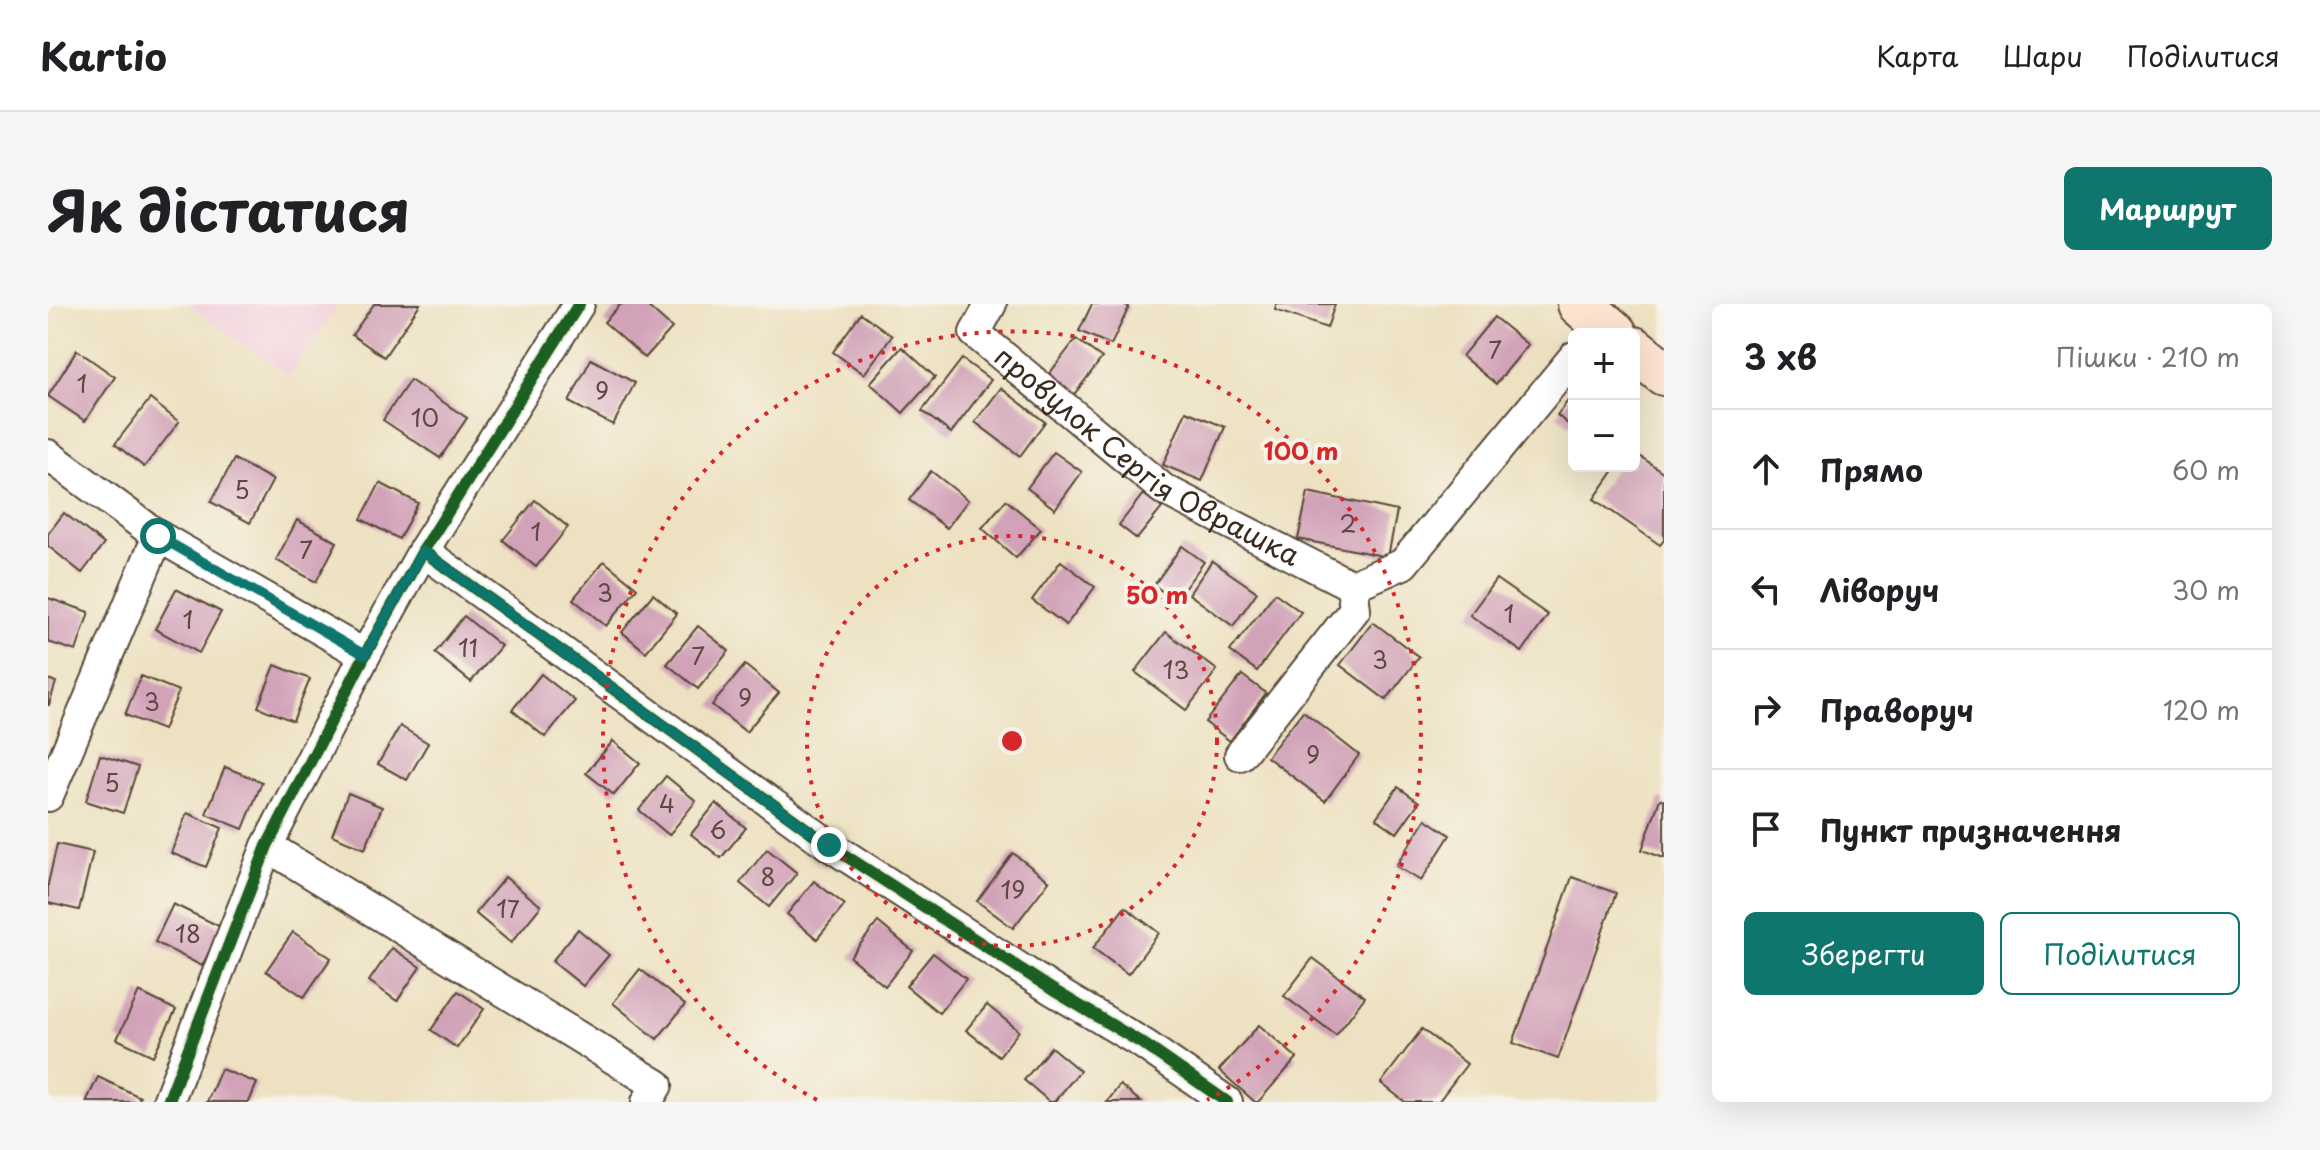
<!DOCTYPE html>
<html lang="uk">
<head>
<meta charset="utf-8">
<style>
  :root { --surface:#fff; --page:#f6f6f6; --text:#202124; --muted:#757577; --line:#e0e0e0; --accent:#0f766e }
  body { margin:0; font-family:"Playpen Sans",sans-serif; background:var(--page); color:var(--text) }
  .controls { position:absolute; right:24px; top:24px; display:grid; overflow:hidden; border-radius:12px; box-shadow:0 8px 32px #0002 }
  .controls button { width:72px; height:72px; display:grid; place-items:center; padding:0; border:0; border-bottom:2px solid var(--line); background:var(--surface); color:var(--text); font:40px sans-serif }
  .stop { position:absolute; width:24px; height:24px; margin:-18px; border:6px solid #0f766e; border-radius:50%; background:#fff }
  .stop.end { background:#0f766e; border-color:#fff; box-shadow:0 2px 8px #0008 }
  .list { margin:0; padding:0; list-style:none }
  h2 { display:flex; justify-content:space-between; align-items:center; height:104px; margin:0; padding:0 32px; font-size:34px }
  h2 small { font-size:26px; font-weight:400; color:var(--muted) }
  .list li { display:grid; grid-template-columns:52px 1fr auto; gap:24px; align-items:center; box-sizing:border-box; height:120px; padding:0 32px; border-top:2px solid var(--line) }
  .list b { display:block; font-size:30px; white-space:nowrap }
  .list em { font-size:26px; font-style:normal; color:var(--muted) }
  .actions { display:flex; gap:16px; padding:24px 32px }
  .actions a { flex:1; padding:18px 0; border:2px solid var(--accent); border-radius:12px; text-align:center; font-size:28px; color:var(--accent) }
  .actions .main { background:var(--accent); color:#fff }
  .icon { flex:none; width:44px; height:44px; fill:none; stroke:currentColor; stroke-width:2; stroke-linecap:round; stroke-linejoin:round }
  .map { position:relative; flex:none; width:1616px; height:798px; overflow:hidden; border-radius:12px }
  header { display:flex; align-items:center; gap:48px; box-sizing:border-box; height:112px; padding:0 40px; background:var(--surface); border-bottom:2px solid var(--line) }
  header strong { font-size:38px }
  nav { display:flex; gap:44px; margin-inline-start:auto; font-size:28px }
  .intro { display:flex; align-items:center; justify-content:space-between; box-sizing:border-box; height:192px; padding:0 48px }
  h1 { margin:0; font-size:56px }
  .button { padding:20px 36px; border-radius:12px; background:var(--accent); color:#fff; font-size:28px; font-weight:700 }
  main { display:flex; gap:48px; padding:0 48px }
  aside { flex:1; background:var(--surface); border-radius:12px; box-shadow:0 8px 32px #0002 }
  .map>svg:first-child { display:block }
</style>
</head>
<body>
<header>
<strong>Kartio</strong>
<nav><a>Карта</a><a>Шари</a><a>Поділитися</a></nav>
</header>
<div class="intro"><h1>Як дістатися</h1><a class="button">Маршрут</a></div>
<main>
<div class="map">
<svg width="1616" height="798" viewBox="0 0 1616 798">
  <rect width="100%" height="100%" fill="#f7f3e8"/>
  <filter id="ink" filterUnits="userSpaceOnUse"><feTurbulence type="fractalNoise" baseFrequency=".0125" numOctaves="2"/><feDisplacementMap in="SourceGraphic" scale="16" xChannelSelector="R" yChannelSelector="G"/><feConvolveMatrix kernelMatrix="1 2 1 2 8 2 1 2 1" color-interpolation-filters="sRGB"/></filter>
  <filter id="wash" filterUnits="userSpaceOnUse"><feTurbulence type="fractalNoise" baseFrequency=".006" numOctaves="4" result="noise"/><feDisplacementMap in="SourceGraphic" scale="32" xChannelSelector="R" yChannelSelector="G"/><feGaussianBlur stdDeviation="1.8" result="paint"/><feColorMatrix in="noise" values="0 0 0 0 0 0 0 0 0 0 0 0 0 0 0 0 0 1.4 0 .05"/><feComposite in="paint" operator="in"/></filter>
  <g filter="url(#wash)">
    <rect width="100%" height="100%" fill="#ede1c1"/>
    <polygon fill="#f3cfdf" points="144,0 290,0 241,72 143,3"/>
    <g id="blocks">
      <g fill="#d1a2b8">
        <polygon points="326,0 372,0 336,53 304,31"/>
        <polygon points="573,0 597,0 624,24 597,54 556,18"/>
        <polygon points="1044,0 1076,0 1081,3 1063,41 1031,27"/>
        <polygon points="1229,0 1287,0 1279,24 1227,6"/>
        <polygon points="813,9 844,32 816,70 785,48"/>
        <polygon points="1446,13 1480,41 1448,80 1414,52"/>
        <polygon points="1028,35 1054,54 1024,93 998,74"/>
        <polygon points="854,43 887,73 855,109 822,79"/>
        <polygon points="29,46 67,73 37,117 0,92"/>
        <polygon points="543,55 587,79 565,121 521,98"/>
        <polygon points="914,55 943,76 903,129 874,107"/>
        <polygon points="362,76 419,114 392,154 335,116"/>
        <polygon points="953,84 997,118 972,152 927,118"/>
        <polygon points="1526,89 1526,125 1509,111"/>
        <polygon points="102,95 131,118 96,163 67,140"/>
        <polygon points="1138,107 1177,123 1154,177 1115,161"/>
        <polygon points="1006,148 1034,168 1007,205 979,184"/>
        <polygon points="1586,148 1616,169 1616,236 1612,241 1546,195 1569,162 1586,162"/>
        <polygon points="186,155 225,176 202,219 163,198"/>
        <polygon points="883,167 920,196 899,224 861,196"/>
        <polygon points="332,179 370,199 351,235 313,215"/>
        <polygon points="1260,188 1349,207 1340,253 1250,235"/>
        <polygon points="1095,190 1114,204 1089,235 1071,221"/>
        <polygon points="487,196 520,223 488,263 455,236"/>
        <polygon points="958,196 993,225 968,254 934,224"/>
        <polygon points="16,209 56,240 34,269 0,242 0,230"/>
        <polygon points="249,216 289,238 268,278 228,256"/>
        <polygon points="1134,242 1156,258 1127,297 1106,281"/>
        <polygon points="556,257 589,284 558,322 525,295"/>
        <polygon points="1013,257 1047,283 1018,321 984,296"/>
        <polygon points="1164,257 1209,288 1185,322 1141,290"/>
        <polygon points="1448,275 1500,311 1474,348 1422,311"/>
        <polygon points="128,285 173,308 151,349 107,325"/>
        <polygon points="1227,289 1253,308 1209,367 1182,347"/>
        <polygon points="605,290 629,310 598,348 574,328"/>
        <polygon points="0,294 41,308 28,347 0,338"/>
        <polygon points="416,312 453,342 423,378 387,349"/>
        <polygon points="1325,318 1371,353 1338,396 1292,361"/>
        <polygon points="650,322 681,347 650,385 619,360"/>
        <polygon points="1118,328 1169,366 1138,406 1087,368"/>
        <polygon points="227,361 262,375 245,417 210,403"/>
        <polygon points="697,361 731,389 698,428 664,401"/>
        <polygon points="493,370 527,397 497,433 464,406"/>
        <polygon points="1194,371 1218,389 1182,437 1157,418"/>
        <polygon points="93,372 131,387 115,426 77,411"/>
        <polygon points="0,375 8,378 1,401 0,401"/>
        <polygon points="1255,407 1311,451 1277,497 1219,453"/>
        <polygon points="352,422 380,439 359,476 330,460"/>
        <polygon points="565,437 592,459 566,491 538,469"/>
        <polygon points="52,451 90,463 75,509 38,497"/>
        <polygon points="177,463 214,478 195,525 158,510"/>
        <polygon points="618,472 648,497 621,531 591,506"/>
        <polygon points="1350,483 1371,498 1349,529 1328,514"/>
        <polygon points="300,489 334,503 317,545 284,531"/>
        <polygon points="1612,495 1616,496 1616,554 1594,546"/>
        <polygon points="668,499 698,524 673,554 643,530"/>
        <polygon points="139,509 174,524 158,563 123,549"/>
        <polygon points="1378,515 1402,531 1373,577 1348,562"/>
        <polygon points="9,540 45,548 31,606 0,599 0,580"/>
        <polygon points="719,545 749,569 721,603 692,579"/>
        <polygon points="965,549 1001,577 965,624 929,597"/>
        <polygon points="457,573 493,602 463,639 427,609"/>
        <polygon points="1524,573 1568,589 1510,755 1465,739"/>
        <polygon points="766,577 797,601 769,635 739,610"/>
        <polygon points="125,600 173,623 154,662 107,638"/>
        <polygon points="1077,603 1111,629 1080,670 1045,644"/>
        <polygon points="830,618 865,647 837,682 802,653"/>
        <polygon points="530,625 561,651 535,682 504,657"/>
        <polygon points="245,628 283,654 256,693 218,667"/>
        <polygon points="344,644 372,663 349,697 321,677"/>
        <polygon points="885,649 918,675 891,709 858,682"/>
        <polygon points="1265,654 1317,693 1288,731 1236,692"/>
        <polygon points="592,665 637,701 609,735 565,699"/>
        <polygon points="410,687 436,705 409,744 383,726"/>
        <polygon points="91,688 128,706 105,752 69,735"/>
        <polygon points="939,701 971,727 951,752 918,726"/>
        <polygon points="1211,721 1249,754 1210,798 1207,798 1171,766"/>
        <polygon points="1374,725 1419,760 1390,798 1357,798 1333,779"/>
        <polygon points="1003,743 1032,767 1006,798 1002,798 976,776"/>
        <polygon points="173,765 209,779 201,798 159,798"/>
        <polygon points="50,773 92,793 90,798 38,798"/>
        <polygon points="1072,781 1093,798 1059,798"/>
      </g>
    </g>
  </g>
  <g filter="url(#ink)">
    <use href="#blocks" fill-opacity="0" stroke="#564536" stroke-width="2"/>
    <g fill="none" stroke-linecap="round" stroke-linejoin="round">
      <g stroke="#564536" stroke-width="34">
        <g id="street">
          <path id="s1" d="M943,0l-16,29 188,156 189,97 51,-22 171,-207"/>
          <polyline points="0,151 110,232 317,351"/>
          <polyline points="375,247 781,541 1005,686 1097,741 1179,798"/>
          <polyline points="1192,451 1307,305 1304,282"/>
          <polyline points="0,492 110,232"/>
          <polyline points="219,542 609,781 599,798"/>
          <polyline points="120,798 219,542 317,351 375,247 531,0"/>
        </g>
      </g>
      <g stroke="#564536" stroke-width="48">
        <g id="secondary">
          <polyline points="1532,0 1567,30"/>
          <polyline points="1586,45 1616,69"/>
        </g>
      </g>
      <use href="#street" stroke="#fff" stroke-width="30"/>
      <use href="#secondary" stroke="#fde4d1" stroke-width="44"/>
      <g stroke="#f7f3e8" stroke-width="17">
        <g id="cycleway">
          <polyline points="375,247 781,541 1005,686 1097,741 1179,798"/>
          <polyline points="120,798 219,542 317,351 375,247 531,0"/>
        </g>
      </g>
      <use href="#cycleway" stroke="#1b5e20" stroke-width="12"/>
    </g>
  </g>
  <g fill="none" stroke-linecap="round" stroke-linejoin="round" filter="url(#ink)">
    <polyline stroke="#0f766e" stroke-width="10" points="110,232 317,351 375,247 781,541"/>
  </g>
  <g fill="none" stroke="#d62828" stroke-width="4" stroke-dasharray="4 8">
    <circle cx="964" cy="437" r="205"/>
    <path d="M769 796A409 409 0 1 1 1159 796"/>
  </g>
  <g text-anchor="middle" stroke-width="8" stroke-linejoin="round" paint-order="stroke">
    <g font-size="24" fill="#604844">
      <text x="1447" y="55">7</text>
      <text x="34" y="89">1</text>
      <text x="554" y="96">9</text>
      <text x="377" y="123">10</text>
      <text x="194" y="195">5</text>
      <text x="1300" y="229">2</text>
      <text x="488" y="237">1</text>
      <text x="258" y="255">7</text>
      <text x="557" y="298">3</text>
      <text x="1461" y="319">1</text>
      <text x="140" y="325">1</text>
      <text x="420" y="353">11</text>
      <text x="650" y="361">7</text>
      <text x="1332" y="365">3</text>
      <text x="1128" y="375">13</text>
      <text x="697" y="403">9</text>
      <text x="104" y="407">3</text>
      <text x="1265" y="460">9</text>
      <text x="64" y="488">5</text>
      <text x="619" y="509">4</text>
      <text x="670" y="535">6</text>
      <text x="720" y="582">8</text>
      <text x="965" y="595">19</text>
      <text x="460" y="614">17</text>
      <text x="140" y="639">18</text>
    </g>
    <g font-size="28" fill="#3b2a1e" stroke="#f7f3e8">
      <text dy="10" stroke="none"><textPath href="#s1" startOffset="246">провулок Сергія Оврашка</textPath></text>
    </g>
  </g>
  <circle cx="964" cy="437" r="12" fill="#d62828" stroke="#f7f3e8" stroke-width="4"/>
  <g font-size="24" text-anchor="middle" font-weight="bold" fill="#d62828" stroke="#f7f3e8" stroke-width="8" stroke-linejoin="round" paint-order="stroke">
    <text x="1253" y="156">100 m</text>
    <text x="1109" y="300">50 m</text>
  </g>
</svg>
<div class="controls">
<button>+</button>
<button>−</button>
</div>
<div class="stop" style="left:110px;top:232px"></div>
<div class="stop end" style="left:781px;top:541px"></div>
</div>
<aside>
<h2>3 хв<small>Пішки · 210 m</small></h2>
<ul class="list">
<li><svg class="icon" aria-label="ahead" viewBox="0 0 24 24"><path d="M12 20V5M6 11l6-6 6 6"/></svg><div><b>Прямо</b></div><em>60 m</em></li>
<li><svg class="icon" aria-label="left" viewBox="0 0 24 24"><path d="M17 20v-9H6M10 6l-5 5 5 5"/></svg><div><b>Ліворуч</b></div><em>30 m</em></li>
<li><svg class="icon" aria-label="right" viewBox="0 0 24 24"><path d="M7 20v-9h11M14 6l5 5-5 5"/></svg><div><b>Праворуч</b></div><em>120 m</em></li>
<li><svg class="icon" aria-label="arrive" viewBox="0 0 24 24"><path d="M6 21V4h12l-3 4 3 4H6"/></svg><div><b>Пункт призначення</b></div></li>
</ul>
<div class="actions"><a class="main">Зберегти</a><a>Поділитися</a></div>
</aside>
</main>
</body>
</html>
